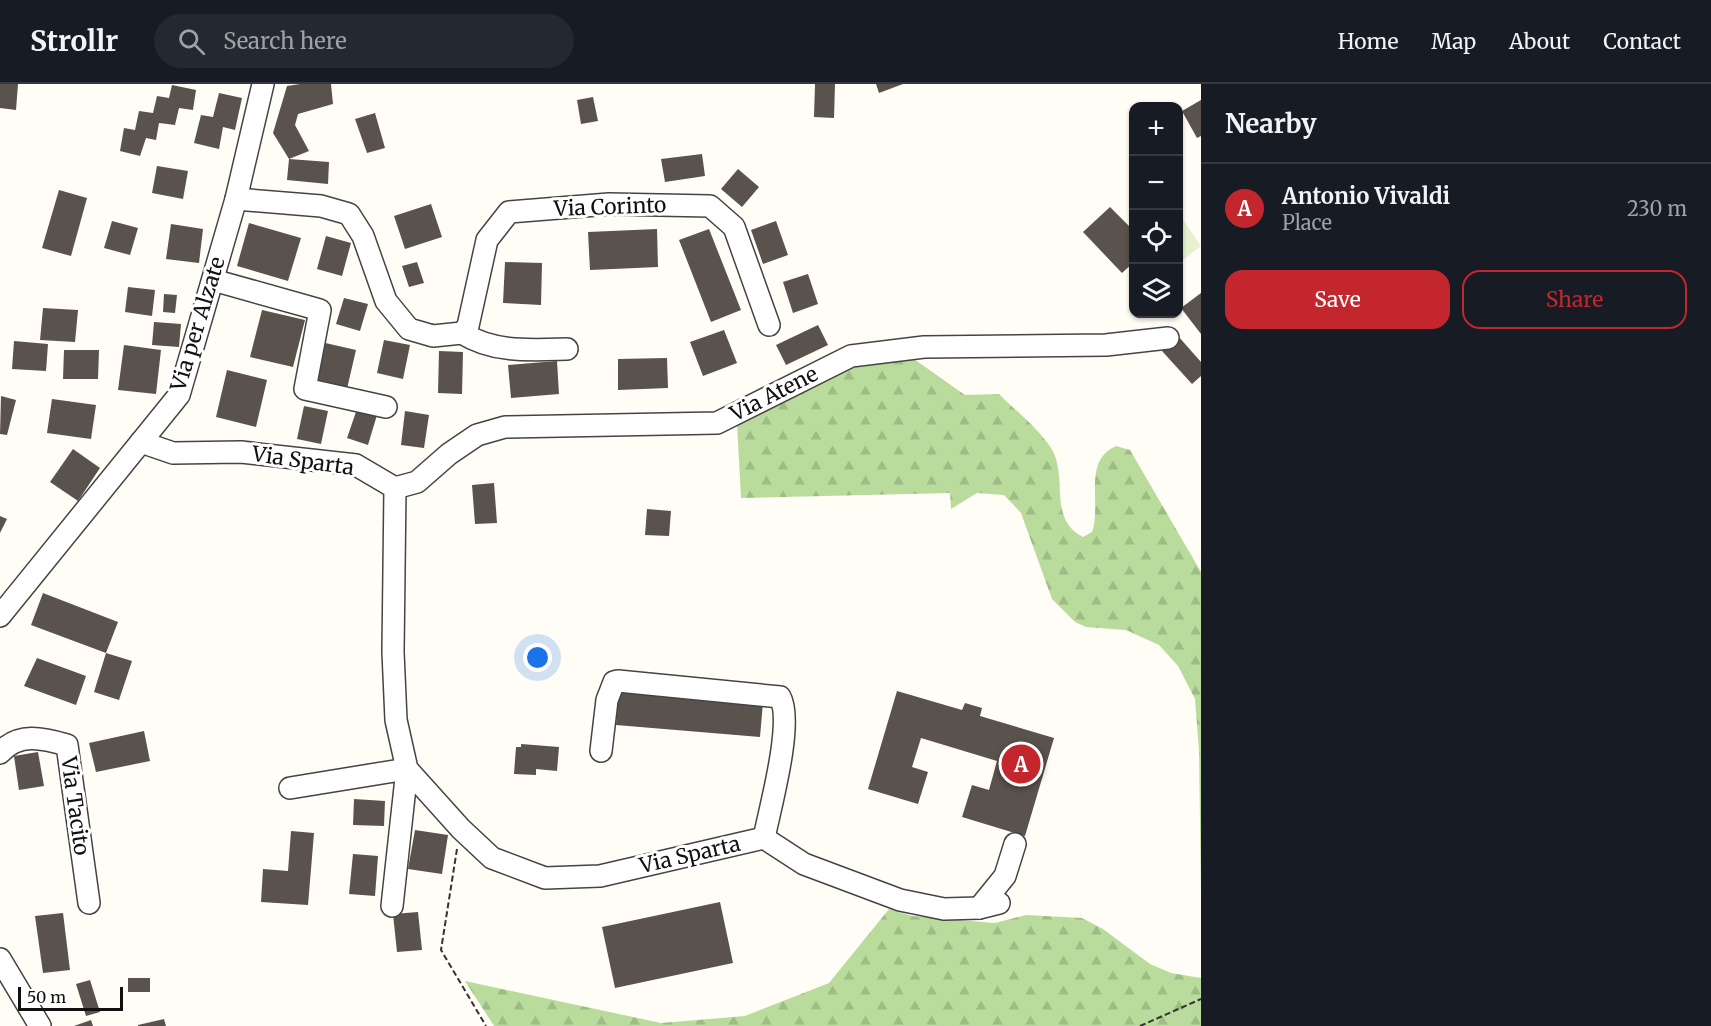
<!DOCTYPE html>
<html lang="en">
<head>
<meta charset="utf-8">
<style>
  :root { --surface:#171b24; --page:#242831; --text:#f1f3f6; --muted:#9ea1a6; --line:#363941; --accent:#c4262e }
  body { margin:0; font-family:Merriweather,serif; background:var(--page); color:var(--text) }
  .controls { position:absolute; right:18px; top:18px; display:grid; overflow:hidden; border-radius:12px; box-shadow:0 2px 4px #0004 }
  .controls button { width:54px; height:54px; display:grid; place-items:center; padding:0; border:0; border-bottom:2px solid var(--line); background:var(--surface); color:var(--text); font:30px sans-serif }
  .scale { position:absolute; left:18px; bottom:15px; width:105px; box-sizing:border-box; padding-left:6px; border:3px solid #111; border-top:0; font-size:16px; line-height:21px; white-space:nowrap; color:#111; -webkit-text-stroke:4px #fff; paint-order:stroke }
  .you { position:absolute; left:538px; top:574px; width:21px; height:21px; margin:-15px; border:4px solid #fff; border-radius:50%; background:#1a73e8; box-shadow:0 0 0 9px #1a73e833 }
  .badge { display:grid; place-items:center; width:39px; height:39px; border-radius:50%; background:var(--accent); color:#fff; font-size:20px; font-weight:700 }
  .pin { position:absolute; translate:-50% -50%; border:3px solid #fff; box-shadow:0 2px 6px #0006 }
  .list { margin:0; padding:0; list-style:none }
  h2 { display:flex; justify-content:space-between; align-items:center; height:78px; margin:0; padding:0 24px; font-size:26px }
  h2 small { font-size:20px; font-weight:400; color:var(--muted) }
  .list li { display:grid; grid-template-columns:39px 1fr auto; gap:18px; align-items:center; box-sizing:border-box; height:90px; padding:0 24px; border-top:2px solid var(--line) }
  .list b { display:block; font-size:22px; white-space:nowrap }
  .list p { margin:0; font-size:20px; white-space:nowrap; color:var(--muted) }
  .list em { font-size:20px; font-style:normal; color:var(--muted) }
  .actions { display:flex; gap:12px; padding:18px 24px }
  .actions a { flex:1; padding:14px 0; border:2px solid var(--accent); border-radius:18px; text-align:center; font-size:21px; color:var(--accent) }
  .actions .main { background:var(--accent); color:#fff }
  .icon { flex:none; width:33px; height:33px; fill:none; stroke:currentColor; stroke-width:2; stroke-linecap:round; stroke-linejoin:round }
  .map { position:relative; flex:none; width:1201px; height:942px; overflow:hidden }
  header { display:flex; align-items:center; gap:36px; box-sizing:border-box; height:84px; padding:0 30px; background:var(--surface); border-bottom:2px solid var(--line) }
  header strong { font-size:28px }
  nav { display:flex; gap:33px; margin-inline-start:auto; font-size:21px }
  .search { width:420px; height:54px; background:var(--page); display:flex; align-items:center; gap:15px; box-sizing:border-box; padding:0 21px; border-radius:33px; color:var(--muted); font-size:22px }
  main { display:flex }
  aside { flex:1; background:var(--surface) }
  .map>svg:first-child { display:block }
</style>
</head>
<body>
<header>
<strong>Strollr</strong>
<div class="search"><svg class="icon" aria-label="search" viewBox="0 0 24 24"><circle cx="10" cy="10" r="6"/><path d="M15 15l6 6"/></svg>Search here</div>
<nav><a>Home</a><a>Map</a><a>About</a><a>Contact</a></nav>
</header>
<main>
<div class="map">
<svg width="1201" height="942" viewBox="0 0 1201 942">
  <defs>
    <pattern id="forest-firs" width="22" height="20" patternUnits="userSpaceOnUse" patternTransform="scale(1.5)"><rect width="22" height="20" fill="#b9dc9c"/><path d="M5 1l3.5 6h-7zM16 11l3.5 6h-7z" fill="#9ebc85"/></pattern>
  </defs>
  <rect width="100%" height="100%" fill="#fffdf5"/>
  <g fill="url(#forest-firs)">
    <path d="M914,275l51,36 34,-1c17,17 39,34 52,54 18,28 -4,71 32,89l9,-5c10,-28 -10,-71 24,-86l14,4 71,122v322l-2,-144 -4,-51 -17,-33 -19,-21 -33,-15 -40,-3 -11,-5 -23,-23 -31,-86 -17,-18 -27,-2 -26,16 -1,-16 -209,5 -4,-75 110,-60z"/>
    <polygon points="889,825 912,832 995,839 1026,831 1082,834 1103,845 1150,880 1171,889 1201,894 1201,942 494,942 465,897 661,939 745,932 829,899"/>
  </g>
  <polygon fill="#e6f2cf" points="1179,130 1201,162 1179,179 1178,130"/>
  <g fill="#5a524d">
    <polygon points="0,0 18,0 16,26 0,24"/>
    <polygon points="300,0 331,0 333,20 298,30 295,41 309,67 289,75 329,78 328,100 287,96 289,75 273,49 287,2"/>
    <polygon points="815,0 835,0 834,34 814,33"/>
    <polygon points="876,0 903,0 879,9"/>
    <polygon points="172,1 196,6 193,26 179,24 175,41 159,39 156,56 146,54 140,72 120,67 124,44 135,46 139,27 153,29 157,12 169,14"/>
    <polygon points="219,9 242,14 235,46 223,43 219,65 194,59 201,31 213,33"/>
    <polygon points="593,13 598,37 581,40 577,16"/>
    <polygon points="1201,16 1201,52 1197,54 1182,27"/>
    <polygon points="375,29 385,64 367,69 355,35"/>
    <polygon points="702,70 705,92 665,98 661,75"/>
    <polygon points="157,82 188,87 183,115 152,109"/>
    <polygon points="738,85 759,103 742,123 721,105"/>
    <polygon points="59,106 87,114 71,172 42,164"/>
    <polygon points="431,120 442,153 405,165 394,132"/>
    <polygon points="1110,123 1134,147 1134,178 1122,189 1083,148"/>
    <polygon points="112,137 138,144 130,171 104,164"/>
    <polygon points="776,137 788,171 763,180 751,146"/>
    <polygon points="249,139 301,154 288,197 237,182"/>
    <polygon points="171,140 203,145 199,179 166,175"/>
    <polygon points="657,145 658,183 590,186 588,148"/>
    <polygon points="709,145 741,226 711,238 679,156"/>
    <polygon points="326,152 351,159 342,192 317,185"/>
    <polygon points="417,178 424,199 409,203 402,182"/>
    <polygon points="505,178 542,179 541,221 503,219"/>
    <polygon points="808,190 818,220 793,229 783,198"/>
    <polygon points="128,203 155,206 152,232 125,228"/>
    <polygon points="1201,209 1201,250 1181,224"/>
    <polygon points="164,210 177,211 175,229 163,228"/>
    <polygon points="344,214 368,220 360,247 336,240"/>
    <polygon points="43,224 78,226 75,258 40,256"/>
    <polygon points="262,226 305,236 293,283 250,273"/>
    <polygon points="154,238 181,240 179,263 152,261"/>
    <polygon points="818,241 828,261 786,281 776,261"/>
    <polygon points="724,246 737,279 703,292 690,258"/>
    <polygon points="1178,252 1201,278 1201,292 1192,300 1162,267"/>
    <polygon points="384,256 410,261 403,295 377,289"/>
    <polygon points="14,257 48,260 46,287 12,285"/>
    <polygon points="321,258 356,266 346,309 312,301"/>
    <polygon points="124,261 161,266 156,310 118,306"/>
    <polygon points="64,266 99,266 98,295 63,295"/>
    <polygon points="439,267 463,268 462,310 438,309"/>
    <polygon points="667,274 668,304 618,306 618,275"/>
    <polygon points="557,277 559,310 511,314 508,281"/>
    <polygon points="227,286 267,296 256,343 216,333"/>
    <polygon points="1,312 16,316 7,351 0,350"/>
    <polygon points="52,315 96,321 91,355 47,349"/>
    <polygon points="304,322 328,327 321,360 297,355"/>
    <polygon points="357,325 377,331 368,361 347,354"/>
    <polygon points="405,327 429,331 424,364 401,361"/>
    <polygon points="73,365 100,384 78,417 50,398"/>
    <polygon points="494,399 497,439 475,440 472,401"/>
    <polygon points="647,425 671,427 669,452 645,451"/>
    <polygon points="0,432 7,435 0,449"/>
    <polygon points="43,509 118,538 106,569 31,541"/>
    <polygon points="106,569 132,577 119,616 94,608"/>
    <polygon points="37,574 86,592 76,621 24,602"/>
    <polygon points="619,607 763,618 760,653 616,641"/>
    <polygon points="897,607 962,626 965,619 982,624 980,632 1054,654 1025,752 962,733 972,701 989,706 997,677 921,654 912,683 928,688 918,720 868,705"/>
    <polygon points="144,647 150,677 96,688 89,659"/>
    <polygon points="521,660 559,663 557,687 536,685 536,691 514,690 516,663 521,663"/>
    <polygon points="38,668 44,702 19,706 14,672"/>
    <polygon points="354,715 385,717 384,742 353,741"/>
    <polygon points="415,746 448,751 442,790 408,785"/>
    <polygon points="291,747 314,749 308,821 261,818 263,785 288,787"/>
    <polygon points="353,770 378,772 375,812 349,810"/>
    <polygon points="720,818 733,879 615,904 602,843"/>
    <polygon points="418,828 422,866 397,868 393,830"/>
    <polygon points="63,829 70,886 43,889 35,832"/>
    <rect x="128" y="894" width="22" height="14"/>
    <polygon points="90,896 100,928 86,932 76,900"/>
    <polygon points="164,935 166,942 138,942 138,941"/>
    <polygon points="91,936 93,942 74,942"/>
  </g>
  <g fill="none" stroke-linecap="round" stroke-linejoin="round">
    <g stroke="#444" stroke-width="24">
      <g id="minor">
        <polyline points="236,115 321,122 349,130 363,152 386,217 409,245 433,252 462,249 468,242 487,156 509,128 609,120 710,122 734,143 769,241"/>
        <polyline points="213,196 320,226 305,305 386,323"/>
        <path d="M462,249c32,20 68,17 105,16"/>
        <polyline points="141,358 173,369 241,368 356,381 395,404 393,568 396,636 407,685 461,745 492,774 545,794 600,792 764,754 804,780 900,816 944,825 979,824 999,819"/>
        <polyline points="395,404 417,398 449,370 477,351 505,343 717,339 851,272 924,263 1106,261 1168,254"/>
        <polyline points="0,532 179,311 236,115 263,0"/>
        <path d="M601,667l6,-51 7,-18 4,-1 162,16c14,25 -10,111 -16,141"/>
        <path d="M0,669c18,-21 43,-15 67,-8l22,158"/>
        <polyline points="290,704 407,685 392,822"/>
        <polyline points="979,824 1005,792 1015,760"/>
        <polyline points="0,875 40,942"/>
      </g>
    </g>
    <g stroke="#333" stroke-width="2" stroke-dasharray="6 3" stroke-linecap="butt">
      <polyline points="457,765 441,866 486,942"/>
      <polyline points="1140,942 1201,915"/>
    </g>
    <use href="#minor" stroke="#fff" stroke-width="21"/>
  </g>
  <g text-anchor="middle" stroke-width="6" stroke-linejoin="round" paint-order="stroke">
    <g font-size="21" fill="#111" stroke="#fff">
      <text transform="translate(610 123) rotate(-2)" y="7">Via Corinto</text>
      <text transform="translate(198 240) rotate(-73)" y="7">Via per Alzate</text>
      <text transform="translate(774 310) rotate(-27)" y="7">Via Atene</text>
      <text transform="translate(303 377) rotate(8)" y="7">Via Sparta</text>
      <text transform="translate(75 722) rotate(82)" y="7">Via Tacito</text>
      <text transform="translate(690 771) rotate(-13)" y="7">Via Sparta</text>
    </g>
  </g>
</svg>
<div class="controls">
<button>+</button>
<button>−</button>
<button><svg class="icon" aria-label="locate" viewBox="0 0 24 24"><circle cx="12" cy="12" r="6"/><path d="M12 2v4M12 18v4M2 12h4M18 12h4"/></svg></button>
<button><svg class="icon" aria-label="layers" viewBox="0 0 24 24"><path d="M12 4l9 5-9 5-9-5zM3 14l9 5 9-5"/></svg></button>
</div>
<div class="scale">50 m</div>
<div class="you"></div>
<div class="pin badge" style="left:1021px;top:680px">A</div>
</div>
<aside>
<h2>Nearby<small></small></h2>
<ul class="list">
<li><span class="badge">A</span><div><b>Antonio Vivaldi</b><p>Place</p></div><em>230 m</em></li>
</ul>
<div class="actions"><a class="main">Save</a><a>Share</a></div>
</aside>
</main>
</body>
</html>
